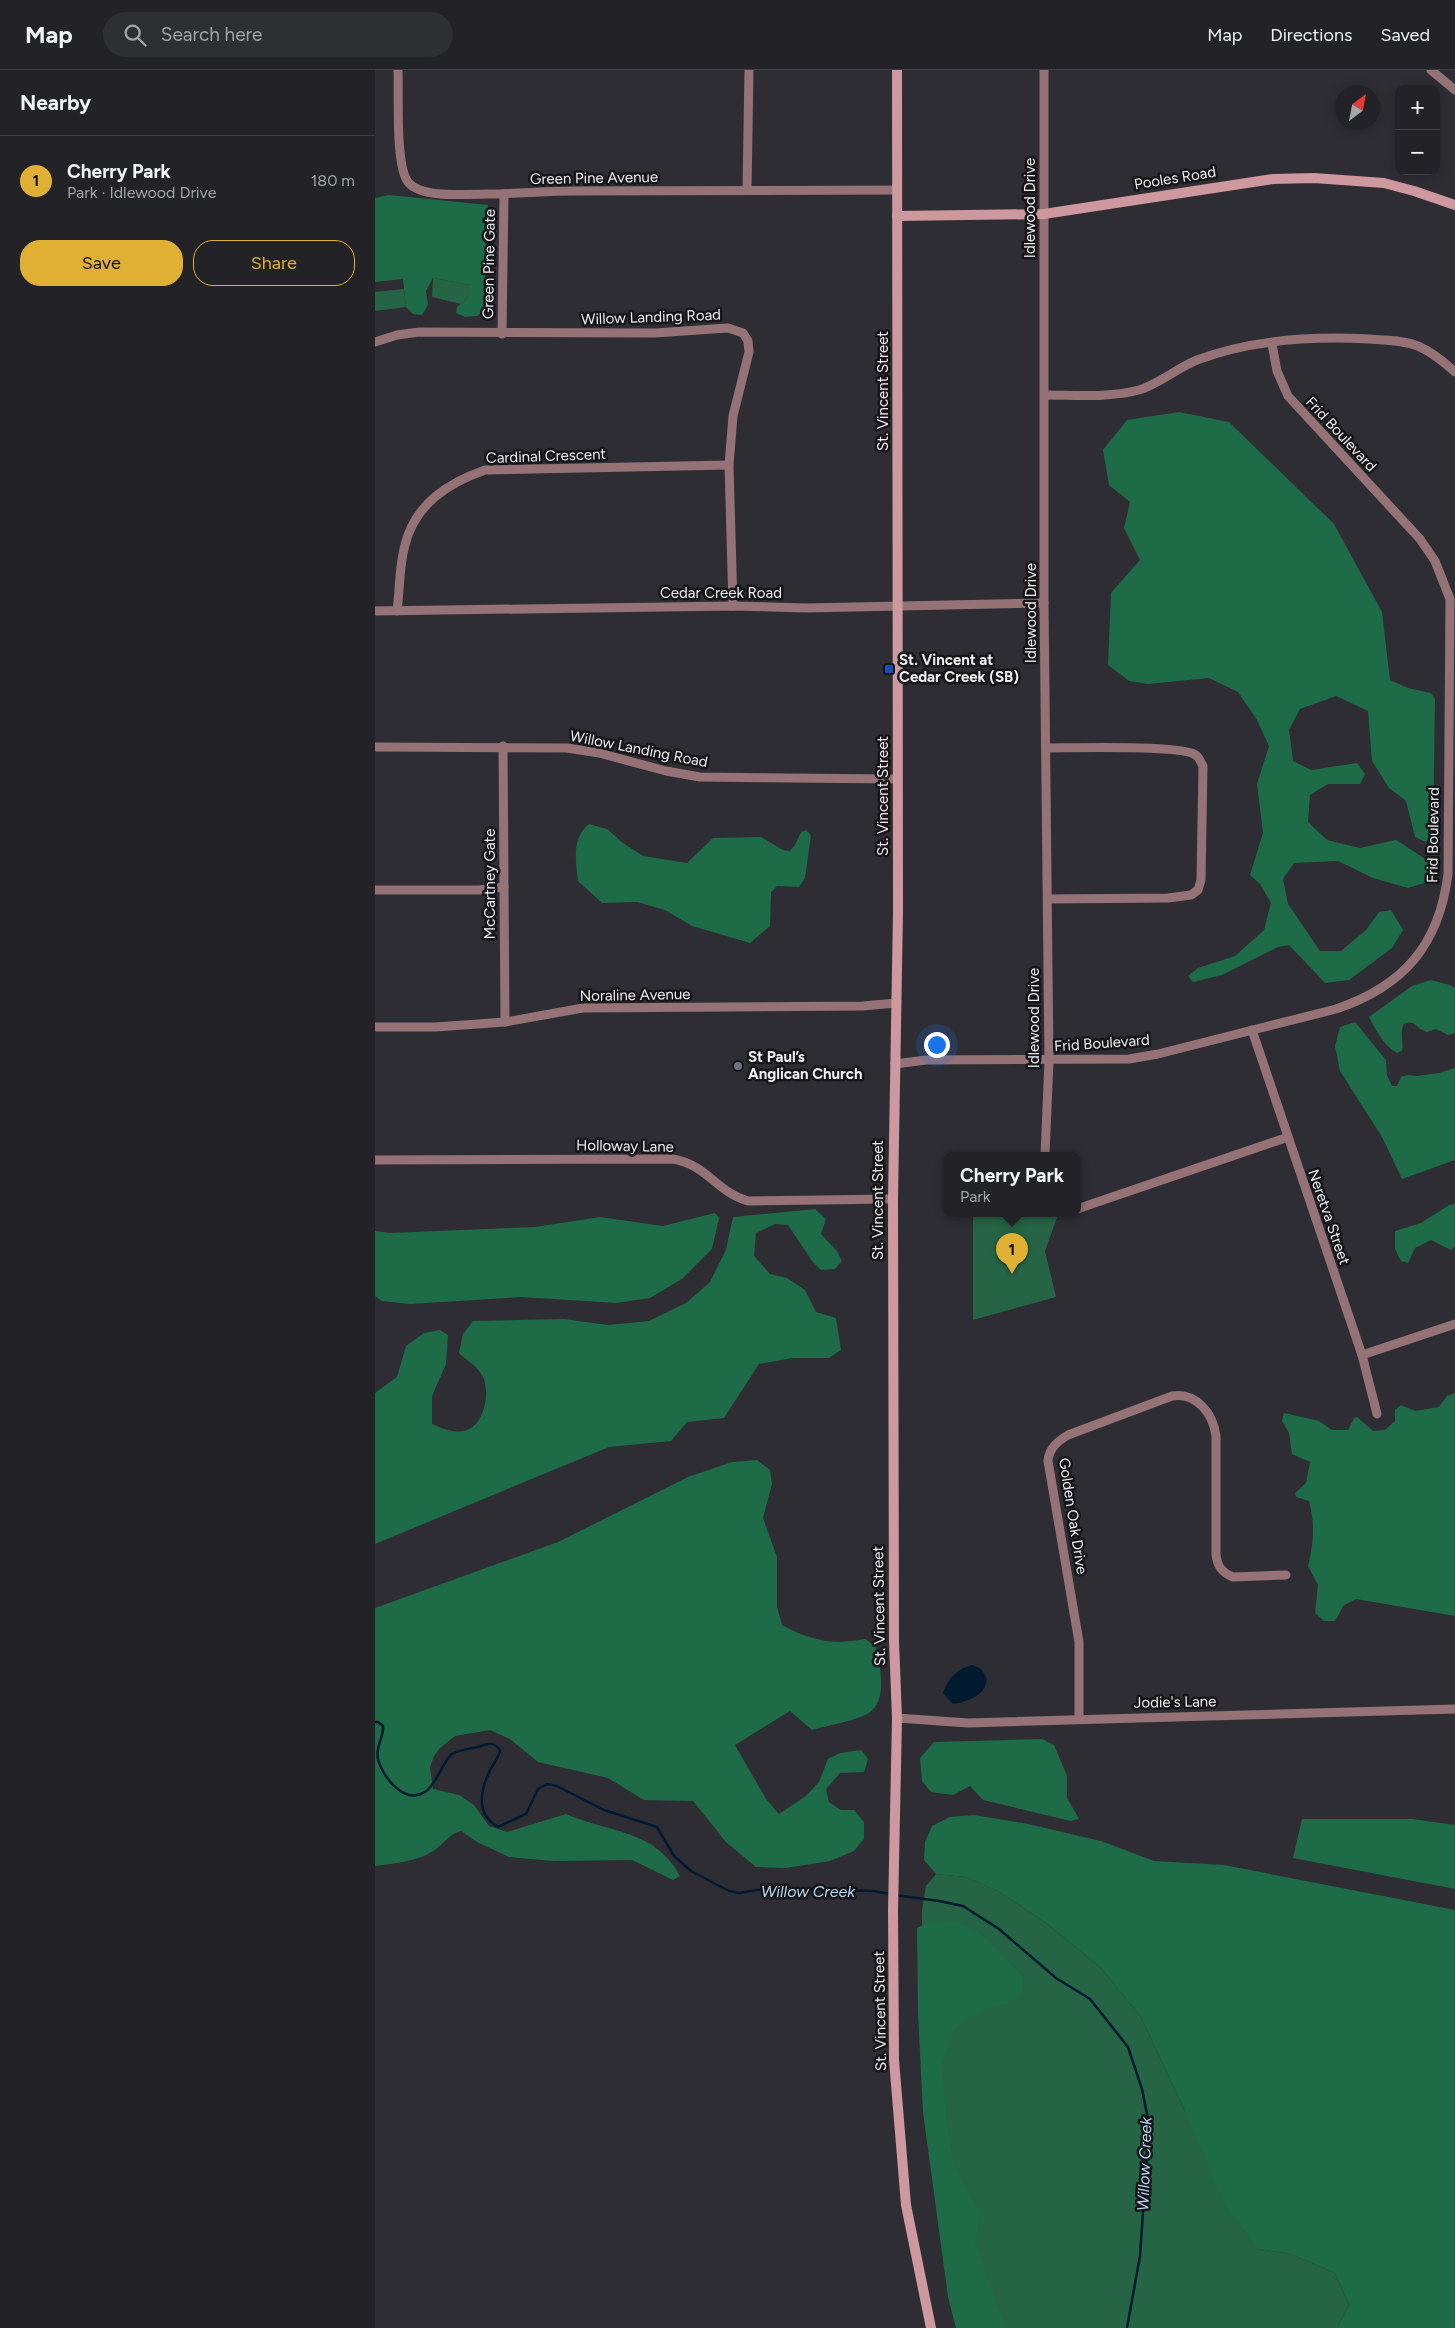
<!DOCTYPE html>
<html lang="en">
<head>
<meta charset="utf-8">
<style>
  :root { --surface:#222227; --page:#2e2f33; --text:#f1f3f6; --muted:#a2a4a7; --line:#3f3f44; --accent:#e0b034 }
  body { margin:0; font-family:Figtree,sans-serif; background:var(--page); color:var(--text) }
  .controls { position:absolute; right:15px; top:15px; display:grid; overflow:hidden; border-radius:10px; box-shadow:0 2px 12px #0003 }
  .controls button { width:45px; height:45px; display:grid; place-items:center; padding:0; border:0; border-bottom:1px solid var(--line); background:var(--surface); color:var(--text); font:25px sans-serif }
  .compass { position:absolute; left:960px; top:15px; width:45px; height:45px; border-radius:50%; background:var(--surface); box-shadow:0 2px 12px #0003; rotate:32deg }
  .you { position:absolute; left:561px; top:974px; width:18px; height:18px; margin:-12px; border:4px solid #fff; border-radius:50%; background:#1a73e8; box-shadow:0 0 0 8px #1a73e833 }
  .badge { display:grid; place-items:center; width:32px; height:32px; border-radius:50%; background:var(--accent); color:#111; font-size:16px; font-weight:700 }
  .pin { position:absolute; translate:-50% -41px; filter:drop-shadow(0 1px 2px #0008) }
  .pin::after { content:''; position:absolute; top:26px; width:18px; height:15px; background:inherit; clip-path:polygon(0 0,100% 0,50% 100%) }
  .popup { position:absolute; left:568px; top:1082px; width:138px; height:65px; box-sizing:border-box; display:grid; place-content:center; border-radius:10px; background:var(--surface); filter:drop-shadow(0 1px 4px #0005); font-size:16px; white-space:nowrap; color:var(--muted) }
  .popup b { font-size:19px; color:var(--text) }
  .popup::after { content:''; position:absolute; left:50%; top:100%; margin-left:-10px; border:10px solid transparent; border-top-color:var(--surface) }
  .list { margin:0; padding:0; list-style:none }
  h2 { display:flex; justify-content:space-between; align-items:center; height:65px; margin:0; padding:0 20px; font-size:21px }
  h2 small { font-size:16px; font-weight:400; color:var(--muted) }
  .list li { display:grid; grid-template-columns:32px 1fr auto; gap:15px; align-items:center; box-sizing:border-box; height:90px; padding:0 20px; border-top:1px solid var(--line) }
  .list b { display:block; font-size:19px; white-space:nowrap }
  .list p { margin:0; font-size:16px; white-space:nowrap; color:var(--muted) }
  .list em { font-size:16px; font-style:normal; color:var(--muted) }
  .actions { display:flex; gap:10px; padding:15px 20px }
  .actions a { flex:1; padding:11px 0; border:1px solid var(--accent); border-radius:20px; text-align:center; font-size:18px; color:var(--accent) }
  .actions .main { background:var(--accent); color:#111 }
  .icon { flex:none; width:28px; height:28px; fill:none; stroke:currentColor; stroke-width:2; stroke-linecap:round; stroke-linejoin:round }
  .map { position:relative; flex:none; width:1080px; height:2258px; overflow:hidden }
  header { display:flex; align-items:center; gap:30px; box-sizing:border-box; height:70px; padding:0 25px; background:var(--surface); border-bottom:1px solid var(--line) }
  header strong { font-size:24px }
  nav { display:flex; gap:28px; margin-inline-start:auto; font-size:18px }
  .search { width:350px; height:45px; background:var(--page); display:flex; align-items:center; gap:12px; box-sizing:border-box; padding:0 18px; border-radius:28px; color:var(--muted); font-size:19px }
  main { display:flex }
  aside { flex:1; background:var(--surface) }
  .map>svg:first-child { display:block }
</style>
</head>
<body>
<header>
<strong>Map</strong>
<div class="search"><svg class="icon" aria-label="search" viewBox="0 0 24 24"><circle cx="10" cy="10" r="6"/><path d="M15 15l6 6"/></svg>Search here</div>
<nav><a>Map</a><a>Directions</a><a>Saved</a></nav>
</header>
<main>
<aside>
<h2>Nearby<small></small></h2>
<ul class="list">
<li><span class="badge">1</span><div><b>Cherry Park</b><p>Park · Idlewood Drive</p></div><em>180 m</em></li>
</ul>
<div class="actions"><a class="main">Save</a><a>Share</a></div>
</aside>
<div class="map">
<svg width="1080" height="2258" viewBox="0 0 1080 2258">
  <rect width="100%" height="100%" fill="#2e2d34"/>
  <g fill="#256445">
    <polygon points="58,208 96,215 92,229 86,234 57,227"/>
    <polygon points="29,219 31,237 0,241 0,222"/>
    <polygon points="598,1143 680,1143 683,1145 670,1181 681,1227 598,1250"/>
    <polygon points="561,1804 590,1807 623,1821 671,1853 726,1898 766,1947 809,2039 883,2179 916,2184 960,2203 974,2235 962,2258 589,2258 547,1896 547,1840 551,1816"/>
  </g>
  <g fill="#1d6b47">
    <polygon points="14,125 113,135 109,240 102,246 90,247 81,243 82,237 92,229 95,215 58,208 51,221 53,235 47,245 38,244 31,237 28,209 0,212 0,128"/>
    <polygon points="804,342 854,352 959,454 1007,542 1015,610 1033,618 1056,623 1060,629 1058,763 1051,772 1040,767 1031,731 1014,718 997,691 993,641 961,626 925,639 914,660 918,691 936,700 982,693 990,704 985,714 953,714 935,725 933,752 952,770 985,778 1021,770 1055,792 1056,811 1033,818 998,808 963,791 919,793 908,809 913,834 945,881 966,881 991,860 1004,842 1016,840 1028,860 1017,878 974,910 950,913 914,875 903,877 847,905 818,912 813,906 823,898 860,886 889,860 896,833 885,814 875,805 888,763 882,714 894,676 882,650 863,622 834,608 773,614 754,611 733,595 736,523 765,490 749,458 755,432 734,415 728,380 752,350"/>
    <path d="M214,754l18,5 16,14 20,13 44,7 26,-25 48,-1 22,13 7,1 5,-6 6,-13 5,-2 5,5 -6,43 -6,9 -22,-1 -6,6 -1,34 -20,17 -58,-17 -27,-16 -28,-8 -35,1 -24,-22c-2,-20 -7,-42 11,-57z"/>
    <path d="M1056,910l19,5 5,3v45l-7,2 -12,-6 -9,3 -7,-3c-5,-6 -9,-8 -16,-5 -5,9 0,17 -2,27l-5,2c-13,-7 -21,-23 -28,-36l43,-31z"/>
    <polygon points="980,952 1011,990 1012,1005 1017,1016 1022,1016 1026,1007 1033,1005 1042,1006 1064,1003 1080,998 1080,1090 1027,1109 1007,1067 965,1001 960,976 965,957"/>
    <polygon points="1080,1134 1080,1176 1076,1180 1056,1170 1040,1178 1033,1193 1026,1191 1020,1179 1020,1161 1046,1153 1074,1135"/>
    <path d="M440,1139l11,10 -5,15 16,17 5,10 -7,8 -14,1 -9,-9 -24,-36 -13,-1 -19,9 -2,23 16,18 17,4 18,12 11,22 20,6 5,32 -12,8h-36l-34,6 -35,54 -37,4 -16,19 -62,6 -234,97v-151l22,-16 9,-31 18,-13 16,-3 8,5 -2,29 -14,32v28c11,5 25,11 37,5 16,-7 21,-38 14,-52 -5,-11 -16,-16 -24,-24l4,-19 10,-13 91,-2 44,6 41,-4 37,-18 24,-21 16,-32 7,-33z"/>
    <polygon points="340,1143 344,1148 337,1179 307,1209 275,1228 241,1233 146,1227 35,1234 7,1231 0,1226 0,1161 15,1163 160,1157 225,1147 288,1156"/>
    <path d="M1080,1323v223l-99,-17 -12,6 -9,16h-11l-9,-8 3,-28 -10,-19c6,-24 7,-42 1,-65l-13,-4 -1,-4 11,-10 4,-21 -18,-8 -3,-21 -7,-12 2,-8 35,8 13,9h16l6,-12 3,-1 16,14 12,-1 10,-9v-11l6,-5 14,6 24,-4 8,-11z"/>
    <path d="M382,1390l13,10 2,14 -9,34 14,39v50l5,18c30,16 50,20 83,14l11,8c4,19 12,53 -7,66 -10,7 -44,13 -57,17l-22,-19 -55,34 31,54 13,15 27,-18 13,-14 9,-23 12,-6 21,-3 7,9 -4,13 -24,1 -14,16 3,13 12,8h13l10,12v17l-10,12 -24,10 -44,7 -30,-1 -30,-25 -33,-41 -49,-1 -36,-22 -70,-16 -28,-23 -20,-9 -35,6 -15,12 -6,8 -4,11 3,22 26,6 15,10 15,21 18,6 59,-18c43,19 89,15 114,62l-7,4 -41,-20 -80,1 -43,-4 -32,-15 -16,-11c-12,3 -15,11 -25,18 -17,13 -41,14 -61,17v-258l183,-66 130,-65 44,-15z"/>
    <polygon points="667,1669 679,1675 692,1706 692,1728 704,1749 696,1751 608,1730 595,1716 578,1725 556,1722 547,1711 545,1688 559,1672"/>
    <polygon points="599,1745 653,1754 726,1771 779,1791 849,1795 1080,1840 1080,2258 962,2258 974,2235 960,2203 916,2184 883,2179 850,2135 809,2039 766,1947 726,1898 671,1853 623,1821 590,1807 561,1804 549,1790 550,1772 557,1756 575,1747"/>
    <polygon points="927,1749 1037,1749 1080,1755 1080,1819 918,1788"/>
    <path d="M556,1851c13,0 27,0 39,6 16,7 41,37 54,51l-1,13 -13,12 -27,7 -28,19 -13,33 5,63 8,41 14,28 12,17 -6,31 31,86h-50l-8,-31 -25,-185 -5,-99 -1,-85z"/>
  </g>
  <path fill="#001a30" d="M597,1595l8,3 6,8c4,18 -19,26 -33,28l-10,-11c4,-14 15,-25 29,-28z"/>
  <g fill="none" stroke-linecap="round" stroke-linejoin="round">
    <g stroke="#001a30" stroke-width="2.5">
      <path d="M0,1652h3l5,4c1,12 -8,20 -5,33 5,18 26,46 47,33 12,-8 16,-28 27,-38 7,-5 21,-5 29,-8 9,-3 13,-4 19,4 -2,10 -9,16 -12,25 -9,20 -10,41 10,52l28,-13 12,-25 9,-5 10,2 47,24 53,17 17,29 17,15 38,20 10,2 17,-3 57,-1 60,2 17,3"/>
      <polyline points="520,1825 564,1831 588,1836 624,1859 681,1908 715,1929 753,1977 767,2019 774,2054 765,2186 752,2258"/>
    </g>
    <g stroke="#947276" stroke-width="9">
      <path d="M23,0c1,24 -3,95 10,112 13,17 61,12 80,12 29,0 58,-3 87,-3 107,-1 214,-1 321,-1"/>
      <polyline points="669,0 669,533 674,991 670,1085"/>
      <polyline points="1056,0 1080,20"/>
      <polyline points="372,120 374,0"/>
      <polyline points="127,264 129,124"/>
      <polyline points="0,272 22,265 44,262 280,263 353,258 368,263 373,271 374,282 358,346 354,395 358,536"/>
      <path d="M670,325c31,0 64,3 94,-5 20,-6 38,-22 58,-30 53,-20 116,-24 172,-21 16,1 33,1 49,7 14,6 26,16 37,26"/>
      <polyline points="0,541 358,536 431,538 669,533"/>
      <path d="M22,541c3,-22 2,-45 8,-66 10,-41 43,-62 80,-75l244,-5"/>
      <polyline points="128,676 130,952"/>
      <polyline points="0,677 192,678 224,683 291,701 325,707 522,709"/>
      <path d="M671,678c26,0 131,-3 148,6 5,2 6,7 9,12l-2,114 -3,10 -7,5 -23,3 -120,1"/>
      <polyline points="0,820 104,820 129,817"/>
      <polyline points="0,957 61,957 130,952 208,938 488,936 521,933"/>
      <polyline points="877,960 987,1285 1002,1344"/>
      <path d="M520,994l31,-4 203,-1 29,-5 178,-45c68,-23 103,-64 112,-135l2,-275 -15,-38 -15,-22 -132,-143 -11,-25 -5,-27"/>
      <path d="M0,1090l298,-1c35,6 43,33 75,42l145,-2"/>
      <polyline points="702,1139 913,1067"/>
      <polyline points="987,1285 1080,1254"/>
      <polyline points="522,1648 593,1653 1080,1639"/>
      <path d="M704,1649v-77l-31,-181c1,-13 10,-20 20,-26l104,-39c24,-4 41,17 44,40v118c1,12 6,19 17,23l53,-2"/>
    </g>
    <g stroke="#cd989e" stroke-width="10">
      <polyline points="522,0 523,842 518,1129 519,1571 522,1648 518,1841 519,1990 531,2135 556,2258"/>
      <polyline points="522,146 669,144 898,109 939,108 1009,113 1039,121 1080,135"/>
    </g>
  </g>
  <rect fill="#1a4fb4" stroke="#161619" stroke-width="2" x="509" y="594" width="10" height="10" rx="2.5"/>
  <circle fill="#6b7280" stroke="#161619" stroke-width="2" cx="363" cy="996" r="5"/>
  <g text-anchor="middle" stroke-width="5" stroke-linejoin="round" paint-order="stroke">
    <g font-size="15" fill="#efeef2" stroke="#161619">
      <text transform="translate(219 108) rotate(-1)" y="5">Green Pine Avenue</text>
      <text transform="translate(800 108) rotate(-9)" y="5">Pooles Road</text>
      <text transform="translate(655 138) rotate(-90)" y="5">Idlewood Drive</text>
      <text transform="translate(114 194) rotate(-89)" y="5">Green Pine Gate</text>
      <text transform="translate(276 247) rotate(-2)" y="5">Willow Landing Road</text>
      <text transform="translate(508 321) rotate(-90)" y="5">St. Vincent Street</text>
      <text transform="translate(966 364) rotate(47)" y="5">Frid Boulevard</text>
      <text transform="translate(171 386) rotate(-2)" y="5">Cardinal Crescent</text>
      <text x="346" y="528">Cedar Creek Road</text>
      <text transform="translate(656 543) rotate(-90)" y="5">Idlewood Drive</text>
      <text transform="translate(264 679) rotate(11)" y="5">Willow Landing Road</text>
      <text transform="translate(508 726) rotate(-90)" y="5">St. Vincent Street</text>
      <text transform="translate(1058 765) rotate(-89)" y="5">Frid Boulevard</text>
      <text transform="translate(115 814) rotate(-90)" y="5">McCartney Gate</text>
      <text transform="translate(260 925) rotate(-1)" y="5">Noraline Avenue</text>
      <text transform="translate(659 948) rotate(-90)" y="5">Idlewood Drive</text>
      <text transform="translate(727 973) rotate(-4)" y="5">Frid Boulevard</text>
      <text transform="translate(250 1076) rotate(1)" y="5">Holloway Lane</text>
      <text transform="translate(503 1130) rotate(-90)" y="5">St. Vincent Street</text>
      <text transform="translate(954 1147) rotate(71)" y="5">Neretva Street</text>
      <text transform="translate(698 1446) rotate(81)" y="5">Golden Oak Drive</text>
      <text transform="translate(504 1536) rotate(-91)" y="5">St. Vincent Street</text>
      <text transform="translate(800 1632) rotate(-1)" y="5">Jodie's Lane</text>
      <text transform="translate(505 1941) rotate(-91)" y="5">St. Vincent Street</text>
    </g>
    <g font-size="15" font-weight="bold" fill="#efeef2" stroke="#161619" text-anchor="start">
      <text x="524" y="595">St. Vincent at<tspan x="524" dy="17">Cedar Creek (SB)</tspan></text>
      <text x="373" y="992">St Paul’s<tspan x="373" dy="17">Anglican Church</tspan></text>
    </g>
    <g font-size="16" font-style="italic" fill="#b9d7f3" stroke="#161619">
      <text x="433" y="1827">Willow Creek</text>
      <text transform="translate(769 2094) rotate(-88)" y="6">Willow Creek</text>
    </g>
  </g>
</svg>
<div class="controls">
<button>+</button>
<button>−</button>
</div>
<svg class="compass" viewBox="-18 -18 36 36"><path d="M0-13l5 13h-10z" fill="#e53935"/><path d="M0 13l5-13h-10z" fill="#a2a4a7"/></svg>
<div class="you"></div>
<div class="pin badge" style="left:637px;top:1204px">1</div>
<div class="popup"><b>Cherry Park</b>Park</div>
</div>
</main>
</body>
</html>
